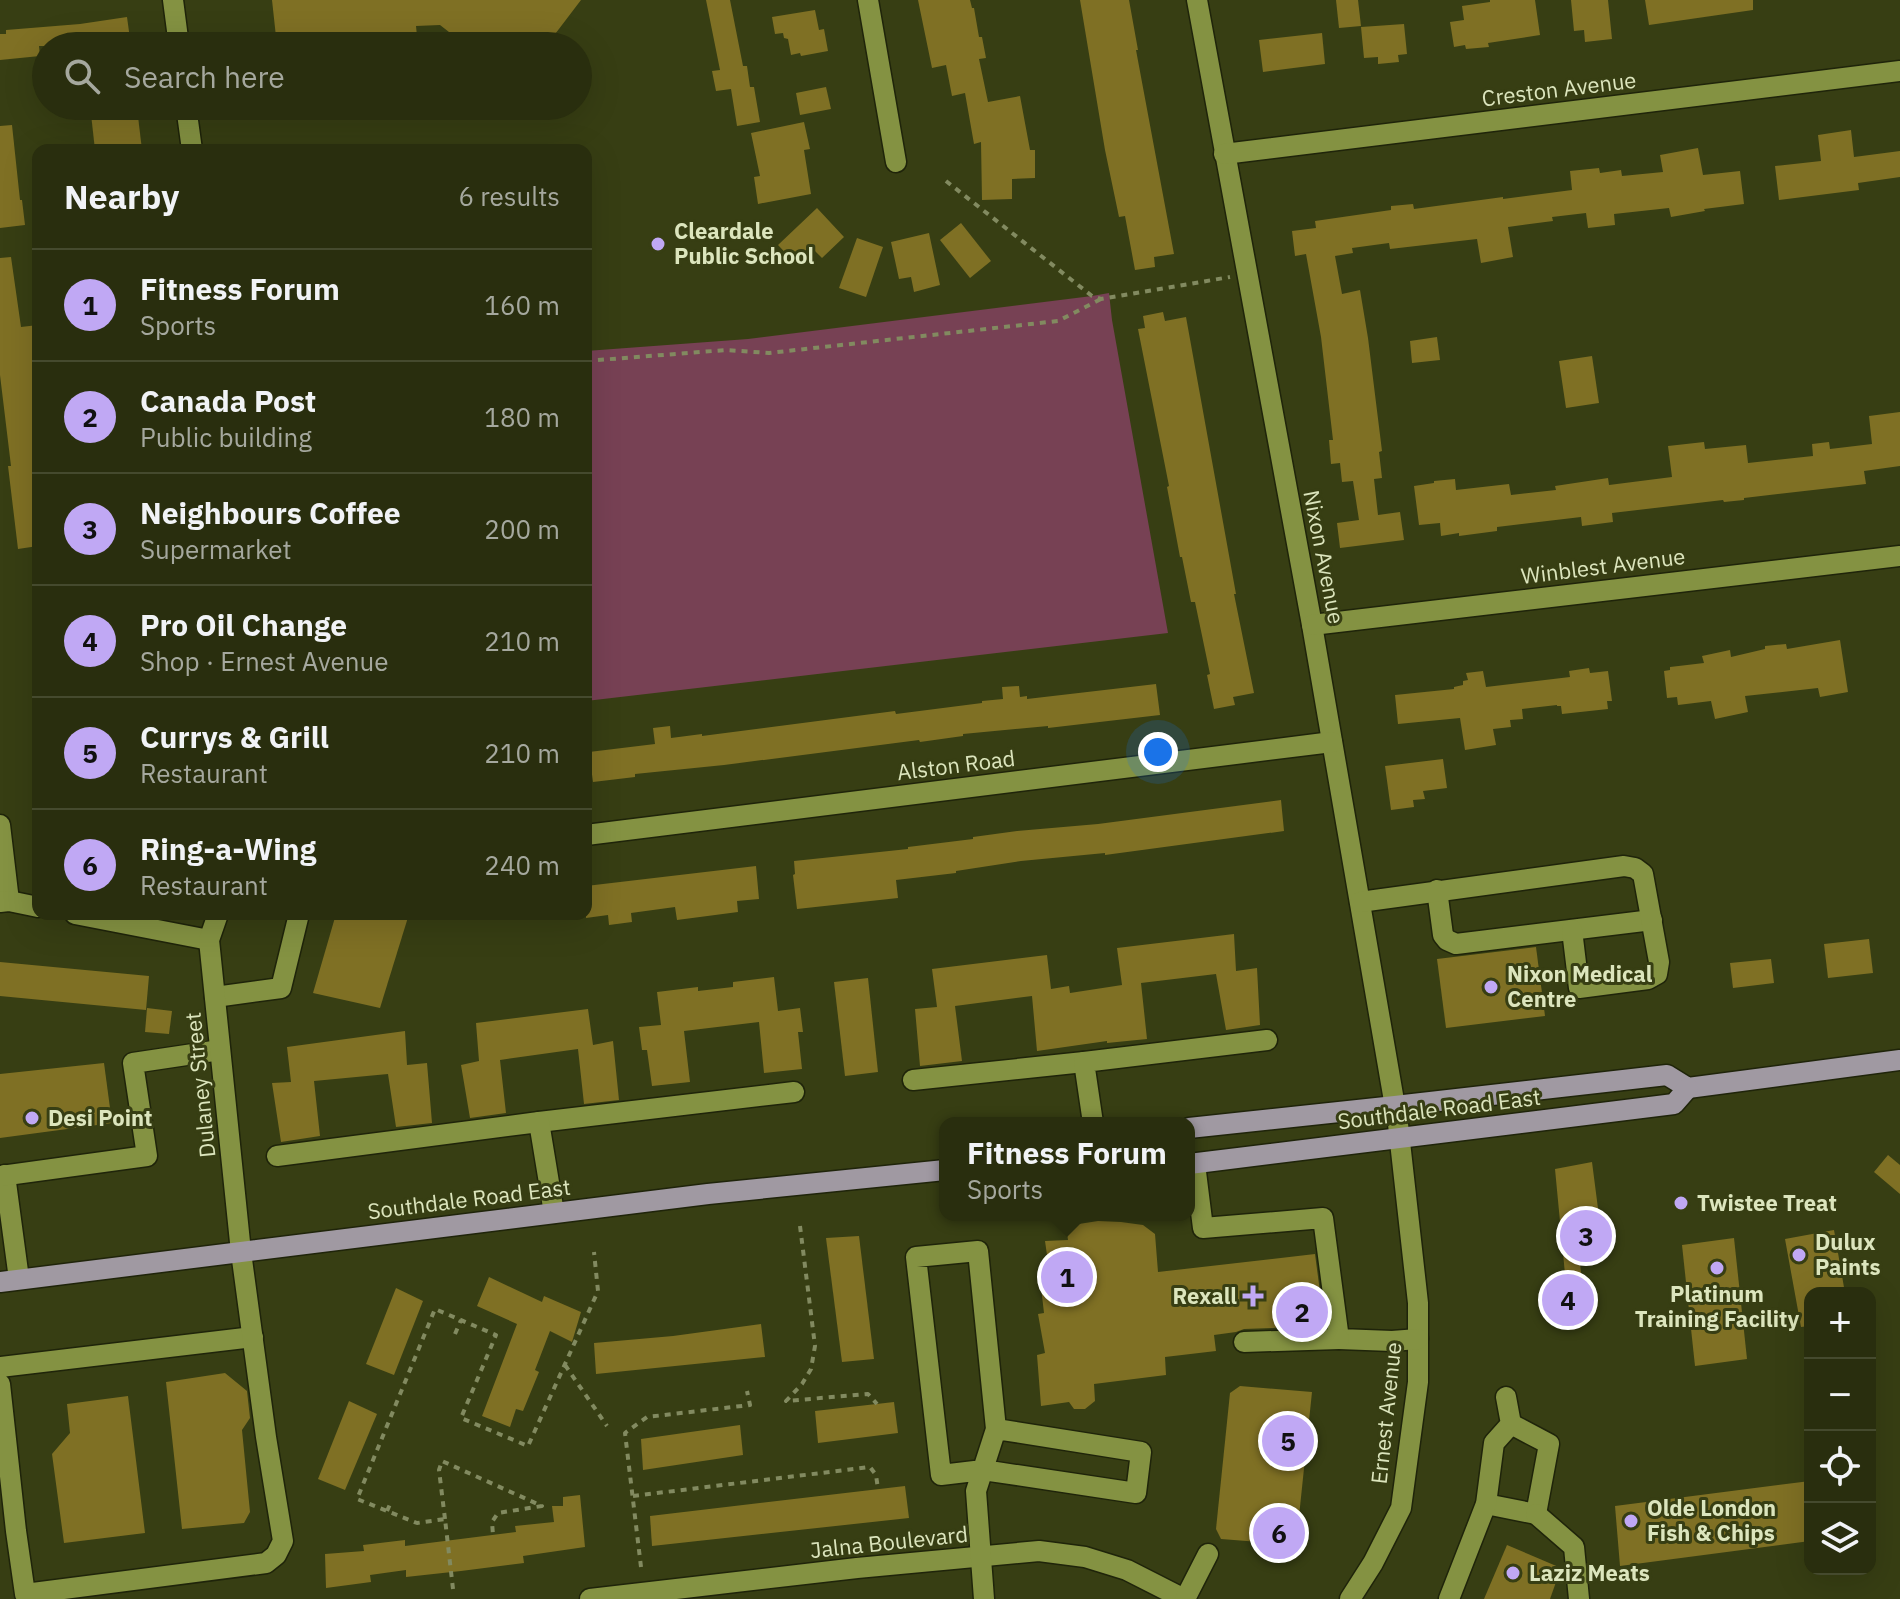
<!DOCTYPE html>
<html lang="en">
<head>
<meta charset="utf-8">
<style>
  :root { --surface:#292e0e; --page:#313617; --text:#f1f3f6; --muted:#a5a89e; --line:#454a2e; --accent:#c0a8f4 }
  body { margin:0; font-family:"IBM Plex Sans",sans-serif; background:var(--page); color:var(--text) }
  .controls { position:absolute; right:24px; bottom:24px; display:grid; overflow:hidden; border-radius:16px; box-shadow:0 8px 32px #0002 }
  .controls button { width:72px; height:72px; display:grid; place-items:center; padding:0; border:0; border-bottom:2px solid var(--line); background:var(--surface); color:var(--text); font:40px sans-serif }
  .you { position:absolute; left:1158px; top:752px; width:28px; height:28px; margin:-20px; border:6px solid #fff; border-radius:50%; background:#1a73e8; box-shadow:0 0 0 12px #1a73e833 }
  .badge { display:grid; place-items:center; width:52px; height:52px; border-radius:50%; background:var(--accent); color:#111; font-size:26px; font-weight:700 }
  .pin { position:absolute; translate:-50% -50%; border:4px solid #fff; box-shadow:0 2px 8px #0006 }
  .popup { position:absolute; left:939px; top:1117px; width:256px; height:104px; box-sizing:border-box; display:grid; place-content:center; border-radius:16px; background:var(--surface); filter:drop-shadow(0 2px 6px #0005); font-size:26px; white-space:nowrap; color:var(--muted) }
  .popup b { font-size:30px; color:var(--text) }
  .popup::after { content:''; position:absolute; left:50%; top:100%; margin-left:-16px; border:16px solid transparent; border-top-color:var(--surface) }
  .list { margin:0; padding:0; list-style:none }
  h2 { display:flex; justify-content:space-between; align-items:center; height:104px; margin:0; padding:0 32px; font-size:34px }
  h2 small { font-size:26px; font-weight:400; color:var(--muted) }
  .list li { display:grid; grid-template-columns:52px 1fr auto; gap:24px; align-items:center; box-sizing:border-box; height:112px; padding:0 32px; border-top:2px solid var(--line) }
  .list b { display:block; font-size:30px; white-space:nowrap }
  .list p { margin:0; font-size:26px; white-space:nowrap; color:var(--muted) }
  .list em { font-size:26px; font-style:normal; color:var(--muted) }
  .icon { flex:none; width:44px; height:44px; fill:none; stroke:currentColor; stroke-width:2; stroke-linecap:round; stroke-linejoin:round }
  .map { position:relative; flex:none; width:1900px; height:1599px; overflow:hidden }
  .search { position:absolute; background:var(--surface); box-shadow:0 8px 32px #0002; left:32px; top:32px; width:560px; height:88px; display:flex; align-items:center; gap:20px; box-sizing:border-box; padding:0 28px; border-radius:44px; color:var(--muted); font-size:30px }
  .panel { position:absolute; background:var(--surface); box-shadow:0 8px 32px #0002; left:32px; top:144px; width:560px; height:776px; border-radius:16px }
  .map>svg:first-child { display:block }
</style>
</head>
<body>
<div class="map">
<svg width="1900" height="1599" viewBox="0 0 1900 1599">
  <rect width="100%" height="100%" fill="#373e13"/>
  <polygon fill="#774154" points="1109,293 1112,320 1168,633 586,701 586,351 748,339 1092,296"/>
  <g fill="#7f7024">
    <polygon points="272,0 581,0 546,46 467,46 440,25 416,26 418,46 277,46"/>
    <polygon points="706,0 730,0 743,66 747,66 750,87 754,87 760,122 737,126 731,89 716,91 712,71 720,70"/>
    <polygon points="918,0 970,0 972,8 974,8 979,37 982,37 986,58 979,59 988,102 1020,96 1030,150 1035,150 1035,178 1012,179 1012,199 982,200 981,142 974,144 965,93 952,96 946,65 932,68"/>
    <polygon points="1080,0 1129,0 1138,50 1136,50 1174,254 1154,257 1155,267 1135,270 1125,216 1119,217 1105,150"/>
    <polygon points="1336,0 1358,0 1361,26 1339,28"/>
    <polygon points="1490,0 1535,0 1540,35 1488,43 1489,47 1466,49 1465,45 1454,47 1450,22 1464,20 1462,6 1490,2"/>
    <polygon points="1571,0 1608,0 1612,39 1585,42 1584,30 1574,31"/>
    <polygon points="1645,0 1753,0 1753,10 1649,25"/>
    <polygon points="815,10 819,30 824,29 828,51 801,56 800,53 791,55 788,39 784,38 783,33 775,34 772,17"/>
    <polygon points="127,17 131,46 39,46 40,56 0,60 0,34 6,34 6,30 80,24"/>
    <polygon points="1404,24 1407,54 1398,55 1399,62 1378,64 1378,57 1364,58 1361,27"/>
    <polygon points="1322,33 1325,64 1263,72 1259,40"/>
    <polygon points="826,87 831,109 800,115 796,93"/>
    <polygon points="137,108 142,150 95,150 91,114"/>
    <polygon points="804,122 810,149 804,150 811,194 758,204 754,177 760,176 751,133"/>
    <polygon points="12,125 20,200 22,200 25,225 0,228 0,126"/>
    <polygon points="1851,130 1854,157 1900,151 1900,177 1858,183 1859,190 1779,200 1775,166 1821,161 1818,135"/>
    <polygon points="1698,148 1703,175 1740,171 1744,204 1704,209 1705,211 1671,217 1669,208 1614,214 1615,225 1588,228 1586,213 1552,217 1553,221 1508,227 1513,257 1481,263 1477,239 1390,249 1389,243 1352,248 1353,253 1335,256 1342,294 1360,290 1368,338 1382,451 1379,452 1382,478 1374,479 1378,515 1400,512 1404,540 1340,548 1337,523 1359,520 1353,481 1342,482 1340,463 1331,464 1329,440 1333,440 1321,337 1306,254 1295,256 1292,231 1316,228 1315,221 1391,210 1391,206 1413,204 1414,209 1503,197 1503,199 1572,190 1570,171 1599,168 1600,173 1621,170 1622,176 1663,172 1660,155"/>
    <polygon points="817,208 844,237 822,258 813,249 797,265 778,245"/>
    <polygon points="961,223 991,261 970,278 940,240"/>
    <polygon points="929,233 940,285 914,292 911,277 899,279 891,242"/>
    <polygon points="857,238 883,247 866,297 839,288"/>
    <polygon points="11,257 21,327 38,325 38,546 18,549 8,466 11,466 0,375 0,258"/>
    <polygon points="1163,312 1165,321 1186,317 1236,594 1234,594 1254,693 1233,697 1235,705 1214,709 1207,675 1210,674 1195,602 1191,602 1182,557 1180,557 1167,487 1169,486 1138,329 1145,328 1143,316"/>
    <polygon points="1437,337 1440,360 1412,363 1410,341"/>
    <polygon points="1592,356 1599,403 1566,408 1559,361"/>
    <polygon points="1900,412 1900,466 1864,471 1866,484 1744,498 1744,500 1724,502 1723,500 1612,513 1613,522 1582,526 1581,517 1497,527 1497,531 1459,536 1459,533 1441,536 1440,523 1419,525 1414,486 1434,483 1434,481 1455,479 1456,490 1509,484 1511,495 1556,490 1555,486 1608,478 1609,485 1672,477 1668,446 1704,442 1705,449 1746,445 1748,463 1813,456 1812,444 1829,442 1830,449 1872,444 1869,416"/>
    <polygon points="1840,640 1848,692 1820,697 1818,688 1745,696 1748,712 1715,719 1711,701 1678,705 1677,697 1667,698 1664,671 1670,670 1670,667 1704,663 1702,656 1730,650 1731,657 1765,649 1765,646 1786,644 1787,649"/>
    <polygon points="1589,668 1590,673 1608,671 1612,701 1607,701 1608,709 1562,714 1561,706 1557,706 1557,705 1522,709 1523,719 1510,720 1511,727 1493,729 1496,745 1465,750 1460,718 1398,724 1395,695 1454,689 1454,687 1463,685 1463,681 1468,680 1466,673 1483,671 1486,687 1570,677 1569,671"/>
    <polygon points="1156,684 1160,715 1048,728 1048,726 963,734 963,736 920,742 919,740 724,765 635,774 635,777 593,782 589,752 655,744 653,728 670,726 671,738 702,734 702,736 895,711 896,714 982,703 982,701 1003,699 1002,687 1019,686 1020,697 1027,696 1027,699"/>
    <polygon points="1443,759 1447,788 1423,791 1425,799 1413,800 1414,807 1391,810 1385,766"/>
    <polygon points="1281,800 1284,831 1105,855 1105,853 1021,861 956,871 956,873 896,880 898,898 797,909 793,875 795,874 794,861 908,849 908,847 973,839 973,837 1017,831 1098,824"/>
    <polygon points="756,866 759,899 737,901 738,912 677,920 675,907 631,913 632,922 609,925 608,915 586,918 586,886"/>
    <polygon points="336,914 409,914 380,1008 313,993"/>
    <polygon points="1234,934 1236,971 1257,968 1260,1025 1226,1030 1216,974 1141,983 1147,1039 1107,1043 1107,1041 1037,1051 1032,996 955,1006 962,1061 920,1066 915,1009 937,1007 932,969 1047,955 1051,989 1069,986 1070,993 1122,985 1117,948"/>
    <polygon points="1869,939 1873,973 1828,978 1824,944"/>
    <polygon points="1536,947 1545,1016 1446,1028 1437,959"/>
    <polygon points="1771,959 1774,983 1733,988 1730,963"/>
    <polygon points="0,962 149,976 146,1010 0,996"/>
    <polygon points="774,977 778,1011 800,1008 803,1032 798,1032 802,1069 764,1073 759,1022 684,1031 690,1082 652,1086 647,1050 642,1050 639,1027 661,1025 657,992 698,987 698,991 733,987 733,982"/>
    <polygon points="868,978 878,1072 845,1076 834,982"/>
    <polygon points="147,1008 172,1011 169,1034 145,1032"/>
    <polygon points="588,1009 593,1045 613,1041 619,1100 584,1104 578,1049 500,1060 506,1113 470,1118 461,1065 479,1061 476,1023"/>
    <polygon points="405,1031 407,1065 427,1063 432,1123 396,1127 388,1074 314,1081 320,1136 281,1142 272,1083 291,1082 287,1047"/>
    <polygon points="104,1063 112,1123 0,1138 0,1074"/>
    <polygon points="1888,1155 1900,1165 1900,1194 1874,1172"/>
    <polygon points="1592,1162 1600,1224 1609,1223 1611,1241 1578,1246 1587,1324 1554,1326 1549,1276 1565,1274 1555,1169"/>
    <polygon points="1098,1221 1121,1222 1143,1225 1155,1234 1158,1272 1315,1254 1324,1322 1273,1328 1244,1329 1236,1332 1214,1335 1216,1351 1165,1357 1166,1375 1094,1384 1095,1401 1085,1409 1074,1409 1069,1402 1041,1406 1037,1355 1045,1353 1038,1314 1044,1313 1039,1270 1049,1269 1045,1241 1068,1240 1066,1226"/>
    <polygon points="1834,1230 1845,1293 1810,1293 1810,1326 1801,1327 1785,1239"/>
    <polygon points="859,1236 874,1359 842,1362 826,1238"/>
    <polygon points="1734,1238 1747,1359 1695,1366 1682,1245"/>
    <polygon points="489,1277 542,1302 544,1296 581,1312 572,1342 550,1331 535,1370 539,1372 523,1411 516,1409 510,1427 482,1416 517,1324 477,1306"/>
    <polygon points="396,1288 423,1301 394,1375 366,1364"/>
    <polygon points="761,1324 765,1357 596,1374 594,1343 673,1336"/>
    <polygon points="225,1373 247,1391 250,1418 242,1430 250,1512 244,1523 182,1529 166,1382"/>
    <polygon points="1240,1386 1312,1392 1296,1545 1221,1539 1216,1529 1230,1393"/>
    <polygon points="128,1396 145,1533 64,1543 52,1454 70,1433 67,1404"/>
    <polygon points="349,1401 377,1414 345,1490 318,1479"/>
    <polygon points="894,1402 898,1433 818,1443 815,1411"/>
    <polygon points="740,1425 743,1455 643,1470 641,1439"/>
    <polygon points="1810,1481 1810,1541 1620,1566 1615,1506"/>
    <polygon points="905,1486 909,1518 652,1546 650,1516"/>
    <polygon points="580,1495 585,1547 523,1556 524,1563 461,1571 406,1577 406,1570 370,1575 371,1582 326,1588 325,1554 364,1551 363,1545 405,1540 405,1546 516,1532 515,1526 554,1522 552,1506 563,1506 563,1497"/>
    <polygon points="1507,1545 1561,1568 1550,1599 1484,1599"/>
  </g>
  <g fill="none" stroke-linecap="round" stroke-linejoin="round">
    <g stroke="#1f240a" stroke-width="23">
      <g id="minor">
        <polyline points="173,0 179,46"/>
        <polyline points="868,0 896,162"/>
        <polyline points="1197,0 1312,625 1398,1124 1418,1303 1418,1382 1401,1508 1373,1563 1350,1599"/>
        <polyline points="186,106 192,150"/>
        <polyline points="1224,154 1900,71"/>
        <polyline points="1312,625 1900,556"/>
        <polyline points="0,825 9,901"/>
        <polyline points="586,835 1332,742"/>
        <polyline points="1437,890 1443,935 1447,940 1456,944 1652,920"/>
        <polyline points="0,902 9,901 38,907"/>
        <polyline points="1360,902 1624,866 1635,868 1643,874 1659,962 1657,974 1648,979 1579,988 1572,930"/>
        <polyline points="75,914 209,940"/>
        <polyline points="215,997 281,988 299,914"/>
        <polyline points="913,1080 1084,1062"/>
        <polyline points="539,1122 794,1092"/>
        <polyline points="1093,1123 1084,1062 1267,1040"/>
        <polyline points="277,1156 539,1122 554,1213"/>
        <polyline points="1195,1164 1203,1228 1323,1218 1339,1339 1392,1341 1418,1339"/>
        <polyline points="5,1175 19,1279"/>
        <polyline points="0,1176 147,1156 133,1063 220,1050"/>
        <polyline points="1244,1342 1339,1339"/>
        <polyline points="0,1367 253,1337"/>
        <polyline points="0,1384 16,1531 25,1594 266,1563 276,1555 283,1541 266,1437 241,1252 209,940 218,914"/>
        <polyline points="1486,1504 1536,1514 1549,1444 1511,1424"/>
        <polyline points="1536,1514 1574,1547 1579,1599"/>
        <polyline points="590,1599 857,1568 1039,1551 1085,1557 1127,1570 1184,1599"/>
        <polyline points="984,1599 976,1491 996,1429 978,1251 916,1257 941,1475 983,1470 1136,1493 1141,1452 996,1429"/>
        <polyline points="1185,1599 1208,1554"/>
        <polyline points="1449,1599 1486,1504 1494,1443 1511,1424 1506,1397"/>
      </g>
    </g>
    <g stroke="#1f240a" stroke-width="23">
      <g id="major">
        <polyline points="1189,1128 1395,1106 1667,1075 1688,1088 1900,1060"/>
        <polyline points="1189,1164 1674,1104 1688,1088"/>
        <polyline points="0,1282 708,1194 945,1170"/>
      </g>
    </g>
    <g stroke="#828a60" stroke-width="4" stroke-dasharray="6 6" stroke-linecap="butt">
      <polyline points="946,181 1092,296 1101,299 1230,277"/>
      <polyline points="586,361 726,350 769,353 1058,321 1101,299"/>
      <polyline points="800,1226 815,1346 811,1369 802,1384 786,1401 868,1394 877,1404"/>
      <polyline points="455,1334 461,1320"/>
      <polyline points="565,1365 607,1426"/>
      <polyline points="633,1496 870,1467 876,1475 878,1489"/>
      <polyline points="387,1511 391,1502"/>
      <polyline points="445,1519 439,1470 442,1461 542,1506 498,1513 492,1522 493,1535"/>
      <polyline points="641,1567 625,1433 647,1417 750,1405 747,1391"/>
      <polyline points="453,1589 445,1519 417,1523 357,1499 435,1309 496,1335 461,1418 528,1446 598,1291 594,1252"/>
    </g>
    <use href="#minor" stroke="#849242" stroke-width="20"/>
    <use href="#major" stroke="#a099a2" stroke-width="20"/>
  </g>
  <g fill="#c0a8f4" stroke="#373e13" stroke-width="3">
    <circle cx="658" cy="244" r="8"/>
    <circle cx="1491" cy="987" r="8"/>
    <circle cx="32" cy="1118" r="8"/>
    <circle cx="1681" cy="1203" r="8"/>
    <circle cx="1799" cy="1255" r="8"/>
    <circle cx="1717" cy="1268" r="8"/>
    <path d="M1249 1284h8v8h8v8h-8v8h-8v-8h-8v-8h8z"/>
    <circle cx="1631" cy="1521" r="8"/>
    <circle cx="1513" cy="1573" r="8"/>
  </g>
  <g text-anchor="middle" stroke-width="6" stroke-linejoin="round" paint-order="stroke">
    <g font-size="22" fill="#dce5bd" stroke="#373e13">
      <text transform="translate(1559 89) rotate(-7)" y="8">Creston Avenue</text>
      <text transform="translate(1324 557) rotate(79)" y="8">Nixon Avenue</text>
      <text transform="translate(1603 566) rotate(-7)" y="8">Winblest Avenue</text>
      <text transform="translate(956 765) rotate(-7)" y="8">Alston Road</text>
      <text transform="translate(200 1085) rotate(-96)" y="8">Dulaney Street</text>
      <text transform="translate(1439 1109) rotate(-7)" y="8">Southdale Road East</text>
      <text transform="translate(469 1199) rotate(-7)" y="8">Southdale Road East</text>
      <text transform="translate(1386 1413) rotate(-84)" y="8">Ernest Avenue</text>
      <text transform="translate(889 1542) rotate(-6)" y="8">Jalna Boulevard</text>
    </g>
    <g font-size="22" font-weight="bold" fill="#dce5bd" stroke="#373e13" text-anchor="start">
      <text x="674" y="239">Cleardale<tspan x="674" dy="25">Public School</tspan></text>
      <text x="1507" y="982">Nixon Medical<tspan x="1507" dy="25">Centre</tspan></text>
      <text x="48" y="1126">Desi Point</text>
      <text x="1697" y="1211">Twistee Treat</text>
      <text x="1815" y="1250">Dulux<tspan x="1815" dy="25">Paints</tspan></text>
      <text x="1717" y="1302" text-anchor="middle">Platinum<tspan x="1717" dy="25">Training Facility</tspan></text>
      <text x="1237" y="1304" text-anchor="end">Rexall</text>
      <text x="1647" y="1516">Olde London<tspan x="1647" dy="25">Fish &amp; Chips</tspan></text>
      <text x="1529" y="1581">Laziz Meats</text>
    </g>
  </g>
</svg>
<div class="controls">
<button>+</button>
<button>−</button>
<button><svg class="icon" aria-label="locate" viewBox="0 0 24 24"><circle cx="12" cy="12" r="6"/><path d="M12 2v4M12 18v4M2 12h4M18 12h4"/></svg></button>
<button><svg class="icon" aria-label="layers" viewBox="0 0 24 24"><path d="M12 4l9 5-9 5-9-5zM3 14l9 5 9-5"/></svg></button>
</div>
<div class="you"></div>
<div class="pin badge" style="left:1067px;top:1277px">1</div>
<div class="popup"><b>Fitness Forum</b>Sports</div>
<div class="pin badge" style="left:1302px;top:1312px">2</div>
<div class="pin badge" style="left:1586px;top:1236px">3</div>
<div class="pin badge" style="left:1568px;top:1300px">4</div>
<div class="pin badge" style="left:1288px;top:1441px">5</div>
<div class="pin badge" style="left:1279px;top:1533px">6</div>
<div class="search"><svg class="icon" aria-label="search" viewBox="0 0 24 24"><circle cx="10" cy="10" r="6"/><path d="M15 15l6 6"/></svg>Search here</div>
<section class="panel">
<h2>Nearby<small>6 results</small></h2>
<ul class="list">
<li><span class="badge">1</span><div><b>Fitness Forum</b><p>Sports</p></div><em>160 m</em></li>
<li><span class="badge">2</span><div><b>Canada Post</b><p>Public building</p></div><em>180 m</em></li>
<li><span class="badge">3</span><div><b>Neighbours Coffee</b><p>Supermarket</p></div><em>200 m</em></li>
<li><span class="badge">4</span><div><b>Pro Oil Change</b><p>Shop · Ernest Avenue</p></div><em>210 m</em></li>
<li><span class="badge">5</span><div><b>Currys &amp; Grill</b><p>Restaurant</p></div><em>210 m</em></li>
<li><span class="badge">6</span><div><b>Ring-a-Wing</b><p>Restaurant</p></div><em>240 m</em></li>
</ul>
</section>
</div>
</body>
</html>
